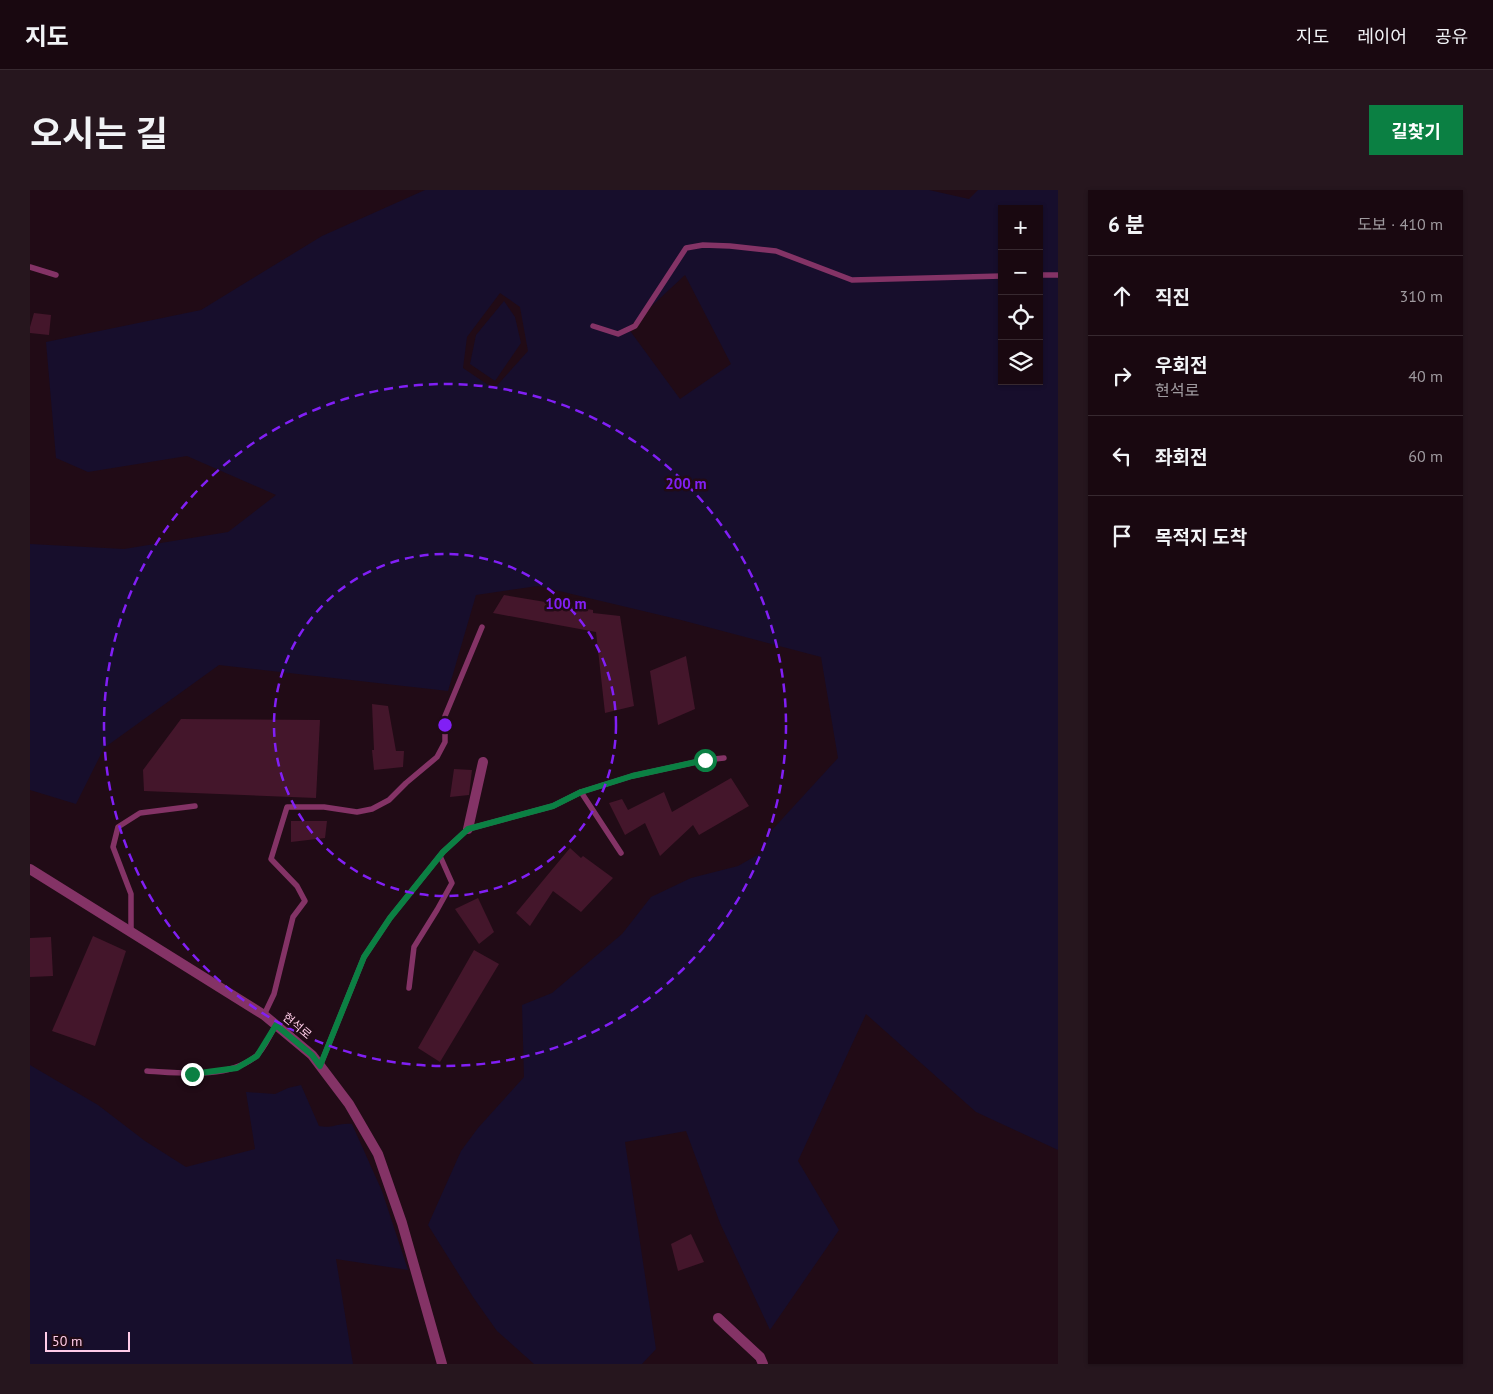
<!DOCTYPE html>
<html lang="ko">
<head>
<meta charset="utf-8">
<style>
  :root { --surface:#190810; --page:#26161e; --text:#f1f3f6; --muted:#9f9a9f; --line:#372930; --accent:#0b8043 }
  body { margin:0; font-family:"PT Sans","Noto Sans KR",sans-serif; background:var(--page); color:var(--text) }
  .controls { position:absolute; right:15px; top:15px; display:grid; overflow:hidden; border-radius:0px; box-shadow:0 1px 4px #0004 }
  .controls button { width:45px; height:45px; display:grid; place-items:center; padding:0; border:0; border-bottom:1px solid var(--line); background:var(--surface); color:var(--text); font:25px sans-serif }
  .scale { position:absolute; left:15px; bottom:12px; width:85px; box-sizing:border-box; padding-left:5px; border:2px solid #ffcce8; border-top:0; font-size:14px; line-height:18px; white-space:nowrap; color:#ffcce8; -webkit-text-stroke:4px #210b16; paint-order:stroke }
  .stop { position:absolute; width:15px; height:15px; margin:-11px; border:4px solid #0b8043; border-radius:50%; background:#fff }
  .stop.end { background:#0b8043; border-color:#fff; box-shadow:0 1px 5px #0008 }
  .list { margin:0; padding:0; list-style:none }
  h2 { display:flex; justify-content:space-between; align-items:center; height:65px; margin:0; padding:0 20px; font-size:21px }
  h2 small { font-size:16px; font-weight:400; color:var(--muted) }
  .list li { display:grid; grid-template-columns:32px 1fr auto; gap:15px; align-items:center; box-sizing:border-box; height:80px; padding:0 20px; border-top:1px solid var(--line) }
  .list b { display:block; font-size:19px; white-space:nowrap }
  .list p { margin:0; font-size:16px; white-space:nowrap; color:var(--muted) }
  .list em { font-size:16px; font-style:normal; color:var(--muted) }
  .icon { flex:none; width:28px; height:28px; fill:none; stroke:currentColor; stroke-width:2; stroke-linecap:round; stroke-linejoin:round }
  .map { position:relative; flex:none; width:1028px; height:1174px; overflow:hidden; border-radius:0px }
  header { display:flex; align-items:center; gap:30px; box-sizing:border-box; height:70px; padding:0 25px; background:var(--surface); border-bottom:1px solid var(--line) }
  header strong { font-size:24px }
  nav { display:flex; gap:28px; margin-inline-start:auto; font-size:18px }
  .intro { display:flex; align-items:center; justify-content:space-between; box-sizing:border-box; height:120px; padding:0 30px }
  h1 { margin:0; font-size:35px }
  .button { padding:12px 22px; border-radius:0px; background:var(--accent); color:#fff; font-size:18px; font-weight:700 }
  main { display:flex; gap:30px; padding:0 30px }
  aside { flex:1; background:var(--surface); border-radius:0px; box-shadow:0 1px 4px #0004 }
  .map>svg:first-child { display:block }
</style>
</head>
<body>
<header>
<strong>지도</strong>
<nav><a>지도</a><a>레이어</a><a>공유</a></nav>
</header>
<div class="intro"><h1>오시는 길</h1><a class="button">길찾기</a></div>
<main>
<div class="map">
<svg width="1028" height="1174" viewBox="0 0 1028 1174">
  <rect width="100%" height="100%" fill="#210b16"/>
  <g fill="#170e2c" fill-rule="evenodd">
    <path d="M395,0h504l40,9 9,-9h80v960l-82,-38 -110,-98 -68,147 41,69 -69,100 -50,-107 -34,-92 -61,11 31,207 -14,15h-108l-37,-33 -24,-34 -45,-72 33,-74 17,-23 46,-51 -2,-72 30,-12 70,-59 29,-37 40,-19 47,-12 23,-13 11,-23 66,-72 -17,-101 -140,-37 -143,-34 -62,9 -28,96 -229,-26 -115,83 -28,56 -46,-14v-246l94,5 104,-17 48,-37 -89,-39 -99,16 -32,-14 -10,-116 155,-32 121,-74zM972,19h37v172h-37zM655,85l46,89 -51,35 -52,-71zM470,103l20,14 8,44 -34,38 -31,-21 4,-31z"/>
    <polygon points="474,111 485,127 491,153 465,191 440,174 446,145"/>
    <path d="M0,875l68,40 47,36 41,26 69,-18 -9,-57 29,2 13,-6 13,-3 18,41c13,3 20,-4 33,-2l30,67 26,79 -72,-11 17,105h-323z"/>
  </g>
  <g fill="#44162b">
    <polygon points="4,123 21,125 19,145 0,143 0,137"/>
    <polygon points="474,405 563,420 563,423 590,426 604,516 575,523 566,442 463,423"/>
    <polygon points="656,466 665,519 628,535 620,481"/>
    <polygon points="342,514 358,516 366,561 374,561 373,577 344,580 342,560 344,560"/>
    <polygon points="151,529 290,530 286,608 114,601 113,580"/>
    <polygon points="424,579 442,580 439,605 420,607"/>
    <polygon points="701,588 719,616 669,645 663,635 630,666 615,633 595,645 579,613 592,609 598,620 634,602 642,622"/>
    <polygon points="261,631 297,631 295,648 261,652"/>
    <polygon points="540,658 551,668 553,666 583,688 551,722 523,701 500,736 486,723"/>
    <polygon points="448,708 464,742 449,754 425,719"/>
    <polygon points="63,746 96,761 65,856 22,841"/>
    <polygon points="21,747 23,786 0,787 0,748"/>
    <polygon points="444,760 469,774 410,872 388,858"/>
    <polygon points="661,1044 674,1072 648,1081 641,1054"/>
  </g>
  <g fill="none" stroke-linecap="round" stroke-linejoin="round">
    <g stroke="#843366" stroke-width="5.5">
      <polyline points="0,77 26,85"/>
      <polyline points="1009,85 1028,85"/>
      <polyline points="563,136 588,144 605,136 656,58 673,55 700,56 746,61 822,90 972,86"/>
      <polyline points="551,602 591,663"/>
      <polyline points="101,742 101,704 83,657 88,637 110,623 165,616"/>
      <polyline points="379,798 384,757 407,720 422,693 410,666"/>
      <polyline points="234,825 244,804 263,727 275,711 267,696 241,669 257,617 294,617 327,622 342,619 359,610 376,593 407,567 415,552 415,526 452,437"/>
      <polyline points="290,876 334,767 360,728 413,662 438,639 523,616 551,602 602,586 675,570 694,568"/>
      <path d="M117,881c34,2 80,8 108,-14 9,-7 15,-23 21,-32"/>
    </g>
    <g stroke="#843366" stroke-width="10">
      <polyline points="438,639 453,572"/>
      <polyline points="688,1128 730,1167 733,1174"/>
    </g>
    <polyline stroke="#843366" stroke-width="10" points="0,679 234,825 282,865 319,914 348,964 372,1033 412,1174"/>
  </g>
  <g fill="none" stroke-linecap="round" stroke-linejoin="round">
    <polyline stroke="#0b8043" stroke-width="6" points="162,884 207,878 227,866 246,835 282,865 290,876 334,767 360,728 413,662 438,639 523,616 551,602 602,586 675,570"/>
  </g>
  <g fill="none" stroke="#811ff5" stroke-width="2.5" stroke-dasharray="9 6">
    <circle cx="415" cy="535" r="171"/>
    <circle cx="415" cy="535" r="341"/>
  </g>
  <g text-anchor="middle" stroke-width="5" stroke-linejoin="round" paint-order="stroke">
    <g font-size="12" fill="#ffcce8" stroke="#210b16">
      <text transform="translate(267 836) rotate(40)" y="4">현석로</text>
    </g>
  </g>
  <circle cx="415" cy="535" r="8" fill="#811ff5" stroke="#210b16" stroke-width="2.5"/>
  <g font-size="15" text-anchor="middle" font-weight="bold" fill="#811ff5" stroke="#210b16" stroke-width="5" stroke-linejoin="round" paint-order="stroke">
    <text x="656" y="299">200 m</text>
    <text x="536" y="419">100 m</text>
  </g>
</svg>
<div class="controls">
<button>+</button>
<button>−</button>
<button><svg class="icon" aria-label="locate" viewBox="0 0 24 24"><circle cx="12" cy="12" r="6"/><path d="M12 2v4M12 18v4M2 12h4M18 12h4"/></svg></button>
<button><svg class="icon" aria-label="layers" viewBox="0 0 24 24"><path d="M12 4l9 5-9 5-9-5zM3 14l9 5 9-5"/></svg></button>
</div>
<div class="scale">50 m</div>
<div class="stop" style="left:675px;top:570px"></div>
<div class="stop end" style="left:162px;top:884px"></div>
</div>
<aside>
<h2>6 분<small>도보 · 410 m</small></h2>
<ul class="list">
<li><svg class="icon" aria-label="ahead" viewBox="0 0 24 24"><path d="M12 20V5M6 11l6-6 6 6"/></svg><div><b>직진</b></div><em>310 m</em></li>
<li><svg class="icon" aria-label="right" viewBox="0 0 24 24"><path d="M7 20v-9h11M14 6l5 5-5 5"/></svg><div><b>우회전</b><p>현석로</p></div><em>40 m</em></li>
<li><svg class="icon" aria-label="left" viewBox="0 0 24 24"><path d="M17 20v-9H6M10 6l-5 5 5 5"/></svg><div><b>좌회전</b></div><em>60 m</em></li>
<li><svg class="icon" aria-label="arrive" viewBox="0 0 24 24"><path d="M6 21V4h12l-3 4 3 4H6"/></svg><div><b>목적지 도착</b></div></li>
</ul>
</aside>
</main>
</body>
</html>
